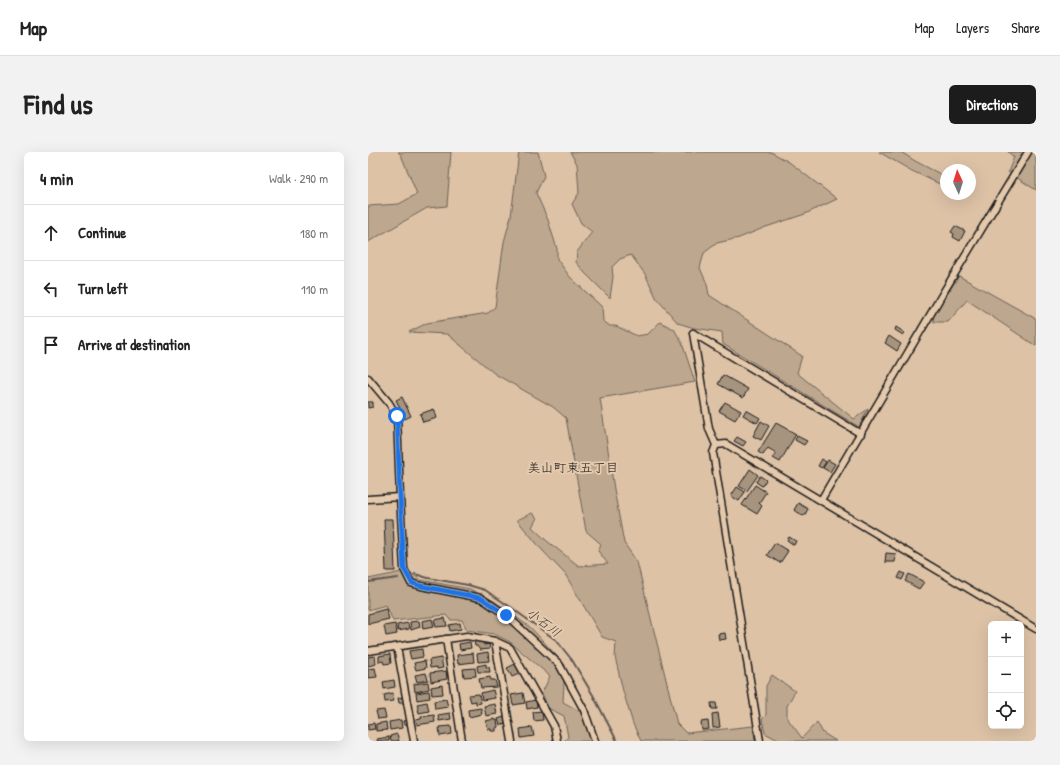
<!DOCTYPE html>
<html lang="en">
<head>
<meta charset="utf-8">
<style>
  :root { --surface:#fff; --page:#f2f2f2; --text:#222; --muted:#767676; --line:#e0e0e0; --accent:#1c1c1c }
  body { margin:0; font-family:"Patrick Hand","Klee One",sans-serif; background:var(--page); color:var(--text) }
  .controls { position:absolute; right:12px; bottom:12px; display:grid; overflow:hidden; border-radius:6px; box-shadow:0 4px 16px #0002 }
  .controls button { width:36px; height:36px; display:grid; place-items:center; padding:0; border:0; border-bottom:1px solid var(--line); background:var(--surface); color:var(--text); font:20px sans-serif }
  .compass { position:absolute; left:572px; top:12px; width:36px; height:36px; border-radius:50%; background:var(--surface); box-shadow:0 4px 16px #0002; rotate:356deg }
  .stop { position:absolute; width:12px; height:12px; margin:-9px; border:3px solid #1a73e8; border-radius:50%; background:#fff }
  .stop.end { background:#1a73e8; border-color:#fff; box-shadow:0 1px 4px #0008 }
  .list { margin:0; padding:0; list-style:none }
  h2 { display:flex; justify-content:space-between; align-items:center; height:52px; margin:0; padding:0 16px; font-size:17px }
  h2 small { font-size:13px; font-weight:400; color:var(--muted) }
  .list li { display:grid; grid-template-columns:26px 1fr auto; gap:12px; align-items:center; box-sizing:border-box; height:56px; padding:0 16px; border-top:1px solid var(--line) }
  .list b { display:block; font-size:15px; white-space:nowrap }
  .list em { font-size:13px; font-style:normal; color:var(--muted) }
  .icon { flex:none; width:22px; height:22px; fill:none; stroke:currentColor; stroke-width:2; stroke-linecap:round; stroke-linejoin:round }
  .map { position:relative; flex:none; width:668px; height:589px; overflow:hidden; border-radius:6px }
  header { display:flex; align-items:center; gap:24px; box-sizing:border-box; height:56px; padding:0 20px; background:var(--surface); border-bottom:1px solid var(--line) }
  header strong { font-size:19px }
  nav { display:flex; gap:22px; margin-inline-start:auto; font-size:14px }
  .intro { display:flex; align-items:center; justify-content:space-between; box-sizing:border-box; height:96px; padding:0 24px }
  h1 { margin:0; font-size:28px }
  .button { padding:10px 18px; border-radius:6px; background:var(--accent); color:#fff; font-size:14px; font-weight:700 }
  main { display:flex; gap:24px; padding:0 24px }
  aside { flex:1; background:var(--surface); border-radius:6px; box-shadow:0 4px 16px #0002 }
  .map>svg:first-child { display:block }
</style>
</head>
<body>
<header>
<strong>Map</strong>
<nav><a>Map</a><a>Layers</a><a>Share</a></nav>
</header>
<div class="intro"><h1>Find us</h1><a class="button">Directions</a></div>
<main>
<aside>
<h2>4 min<small>Walk · 290 m</small></h2>
<ul class="list">
<li><svg class="icon" aria-label="ahead" viewBox="0 0 24 24"><path d="M12 20V5M6 11l6-6 6 6"/></svg><div><b>Continue</b></div><em>180 m</em></li>
<li><svg class="icon" aria-label="left" viewBox="0 0 24 24"><path d="M17 20v-9H6M10 6l-5 5 5 5"/></svg><div><b>Turn left</b></div><em>110 m</em></li>
<li><svg class="icon" aria-label="arrive" viewBox="0 0 24 24"><path d="M6 21V4h12l-3 4 3 4H6"/></svg><div><b>Arrive at destination</b></div></li>
</ul>
</aside>
<div class="map">
<svg width="668" height="589" viewBox="0 0 668 589">
  <rect width="100%" height="100%" fill="#ddc2a6"/>
  <filter id="ink" filterUnits="userSpaceOnUse"><feTurbulence type="fractalNoise" baseFrequency=".025" numOctaves="2"/><feDisplacementMap in="SourceGraphic" scale="8" xChannelSelector="R" yChannelSelector="G"/><feConvolveMatrix kernelMatrix="1 2 1 2 8 2 1 2 1" color-interpolation-filters="sRGB"/></filter>
  <g filter="url(#ink)">
    <g fill="#bda78f" stroke="#6c6256">
      <polygon points="30,0 83,0 79,54 59,56 0,90 0,54 31,52 49,42 33,3"/>
      <polygon points="151,0 170,0 176,24 168,41 180,68 189,97 189,107 202,125 234,155 235,169 242,174 248,174 269,184 280,182 292,170 306,177 314,191 327,230 232,246 246,337 256,391 269,410 309,572 318,581 385,574 387,589 273,589 265,572 255,539 247,505 248,490 234,485 197,422 175,399 149,368 164,361 169,366 164,375 179,389 211,414 240,412 230,399 233,392 218,379 198,266 185,255 127,222 79,182 41,180 59,171 120,161 127,155 136,90 143,64"/>
      <polygon points="202,0 403,0 421,10 469,47 437,62 398,75 371,86 349,91 336,101 332,116 339,132 341,143 434,204 429,221 486,267 500,257 491,275 355,192 354,180 326,176 310,171 289,147 277,122 263,103 252,107 244,115 245,125 242,146 217,121 208,110 209,100 224,80 213,71 204,52 211,41 209,12"/>
      <polygon points="511,0 533,0 547,9 578,25 578,35 544,19"/>
      <polygon points="640,0 653,0 656,6 661,0 668,0 668,38 640,20 646,5"/>
      <polygon points="591,124 668,167 668,194 599,148 580,170 566,170 565,163"/>
      <polygon points="39,418 53,428 102,437 126,449 163,476 197,513 195,550 213,560 225,589 196,589 200,585 196,564 180,556 174,541 182,524 142,490 126,482 99,478 94,468 82,468 78,463 25,469 18,453 0,458 0,427 25,422"/>
      <polygon points="404,523 427,539 419,554 419,566 434,586 449,570 455,581 468,589 412,589 397,581 394,567 398,563 398,534"/>
    </g>
    <g fill="none" stroke-linecap="round" stroke-linejoin="round">
      <g stroke="#645950" stroke-width="2">
        <polyline points="47,422 60,426 100,433 117,438 138,452 188,488 204,508 225,543 249,589"/>
        <polyline points="0,430 30,426"/>
      </g>
    </g>
    <g fill="#a7947f" stroke="#1c1c1c">
      <polygon points="587,74 597,79 592,89 585,85 586,82 583,80"/>
      <polygon points="528,175 537,181 535,183 527,178"/>
      <polygon points="521,184 533,192 529,199 517,191"/>
      <polygon points="355,223 380,237 375,246 350,232"/>
      <polygon points="34,245 43,264 37,267 28,248"/>
      <polygon points="0,250 5,250 5,255 0,256"/>
      <polygon points="357,250 373,259 367,268 351,259"/>
      <polygon points="66,257 69,266 55,270 52,262"/>
      <polygon points="378,258 392,266 389,271 375,263"/>
      <polygon points="393,269 401,274 393,288 385,284"/>
      <polygon points="408,271 428,282 412,310 405,306 408,301 400,296 395,303 390,300"/>
      <polygon points="429,284 439,289 436,293 427,288"/>
      <polygon points="369,285 378,290 375,294 366,289"/>
      <polygon points="454,307 458,310 454,316 450,314"/>
      <polygon points="460,308 467,312 462,320 455,316"/>
      <polygon points="382,317 390,323 379,339 371,334"/>
      <polygon points="392,324 398,328 394,334 388,330"/>
      <polygon points="387,333 398,340 391,351 394,354 389,362 374,353"/>
      <polygon points="369,335 377,340 371,349 363,344"/>
      <polygon points="430,351 440,357 436,364 426,358"/>
      <polygon points="16,367 25,367 27,419 18,419"/>
      <polygon points="421,385 428,389 426,393 419,388"/>
      <polygon points="407,391 420,399 412,411 399,403"/>
      <polygon points="518,401 528,402 527,410 517,410"/>
      <polygon points="533,420 537,422 534,428 530,426"/>
      <polygon points="541,422 556,430 551,437 537,429"/>
      <polygon points="18,457 21,467 0,472 0,462"/>
      <polygon points="77,466 79,474 68,475 66,468"/>
      <polygon points="64,467 66,475 55,477 54,469"/>
      <polygon points="51,469 52,475 43,478 42,470"/>
      <polygon points="40,471 41,477 30,479 29,473"/>
      <polygon points="92,471 93,477 82,479 81,473"/>
      <polygon points="27,472 29,482 18,484 16,474"/>
      <polygon points="357,481 358,487 351,488 350,482"/>
      <polygon points="109,488 110,490 112,489 113,491 115,490 116,493 121,492 122,497 112,498 109,494 107,494 106,489"/>
      <polygon points="102,490 103,496 92,498 91,492"/>
      <polygon points="54,497 55,505 43,507 41,499"/>
      <polygon points="120,500 121,509 110,510 109,502"/>
      <polygon points="105,501 106,510 90,512 89,503"/>
      <polygon points="22,502 23,511 16,512 15,509 11,510 11,504"/>
      <polygon points="7,504 8,512 0,514 0,505"/>
      <polygon points="73,506 75,516 69,517 69,515 62,516 61,508"/>
      <polygon points="57,509 58,516 48,518 46,511"/>
      <polygon points="118,512 118,515 121,515 122,520 110,520 109,514"/>
      <polygon points="147,512 153,521 144,525 139,516"/>
      <polygon points="7,516 9,525 0,526 0,517"/>
      <polygon points="107,516 108,524 96,525 95,517"/>
      <polygon points="78,519 79,527 63,530 62,521"/>
      <polygon points="58,521 60,528 49,530 47,523"/>
      <polygon points="122,525 123,528 127,528 129,535 113,536 111,527"/>
      <polygon points="26,528 27,535 16,537 15,530"/>
      <polygon points="60,530 61,537 47,540 46,532"/>
      <polygon points="74,533 75,542 64,543 63,535"/>
      <polygon points="125,538 127,546 114,548 113,541"/>
      <polygon points="61,539 62,546 49,548 48,541"/>
      <polygon points="25,541 26,549 17,550 16,543"/>
      <polygon points="155,541 157,551 145,553 143,543"/>
      <polygon points="111,542 113,551 108,552 108,549 103,550 101,543"/>
      <polygon points="36,545 36,551 31,551 30,546"/>
      <polygon points="78,547 80,555 67,557 66,549"/>
      <polygon points="168,548 169,555 159,557 158,550"/>
      <polygon points="59,550 61,559 51,561 49,552"/>
      <polygon points="343,551 348,551 349,557 344,557"/>
      <polygon points="127,552 129,562 118,564 116,554"/>
      <polygon points="113,556 114,562 101,565 100,558"/>
      <polygon points="16,558 18,566 10,567 8,559"/>
      <polygon points="174,559 175,568 166,569 165,560"/>
      <polygon points="82,561 83,567 71,569 70,563"/>
      <polygon points="350,561 352,575 345,576 344,562"/>
      <polygon points="66,563 67,570 49,573 48,568 53,567 53,565"/>
      <polygon points="136,565 137,572 132,573 130,567"/>
      <polygon points="126,567 126,568 129,568 130,575 128,576 128,579 123,579 123,577 120,577 118,569"/>
      <polygon points="33,568 34,576 22,578 21,570"/>
      <polygon points="41,568 41,573 36,573 35,569"/>
      <polygon points="340,569 341,577 334,578 333,570"/>
      <polygon points="18,570 19,578 8,579 8,572"/>
      <polygon points="6,571 7,577 0,578 0,572"/>
      <polygon points="83,574 84,582 72,584 71,575"/>
      <polygon points="164,575 166,584 153,586 152,577"/>
      <polygon points="29,582 31,589 23,589 22,584"/>
      <polygon points="21,585 21,589 9,589 9,587"/>
    </g>
    <g fill="none" stroke-linecap="round" stroke-linejoin="round">
      <g stroke="#1c1c1c" stroke-width="9">
        <g id="minor">
          <polyline points="325,181 341,277 348,293 345,301 392,589"/>
          <polyline points="325,181 493,282"/>
          <polyline points="0,226 21,251 29,264 32,345 36,417 43,431 53,434 113,446 138,463 191,512 216,558 227,589"/>
          <polyline points="348,293 358,292 668,477"/>
          <polyline points="0,347 32,345"/>
          <polyline points="453,348 578,136 660,0"/>
          <polyline points="78,487 94,589"/>
          <polyline points="127,489 144,589"/>
          <polyline points="29,495 46,589"/>
          <polyline points="0,499 99,484 127,489 142,496 186,574 189,589"/>
        </g>
      </g>
      <use href="#minor" stroke="#e5c9ac" stroke-width="6"/>
    </g>
  </g>
  <g fill="none" stroke-linecap="round" stroke-linejoin="round" filter="url(#ink)">
    <polyline stroke="#1a73e8" stroke-width="5" points="29,264 32,344 36,417 44,431 53,434 113,446 138,463"/>
  </g>
  <g text-anchor="middle" stroke-width="4" stroke-linejoin="round" paint-order="stroke">
    <g font-size="13" fill="#1c1c1c" stroke="#e5c9ac">
      <text x="205" y="320">美山町東五丁目</text>
    </g>
    <g font-size="13" font-style="italic" fill="#403b36" stroke="#e5c9ac">
      <text transform="translate(176 470) rotate(37)" y="5">小石川</text>
    </g>
  </g>
</svg>
<div class="controls">
<button>+</button>
<button>−</button>
<button><svg class="icon" aria-label="locate" viewBox="0 0 24 24"><circle cx="12" cy="12" r="6"/><path d="M12 2v4M12 18v4M2 12h4M18 12h4"/></svg></button>
</div>
<svg class="compass" viewBox="-18 -18 36 36"><path d="M0-13l5 13h-10z" fill="#e53935"/><path d="M0 13l5-13h-10z" fill="#767676"/></svg>
<div class="stop" style="left:29px;top:264px"></div>
<div class="stop end" style="left:138px;top:463px"></div>
</div>
</main>
</body>
</html>
